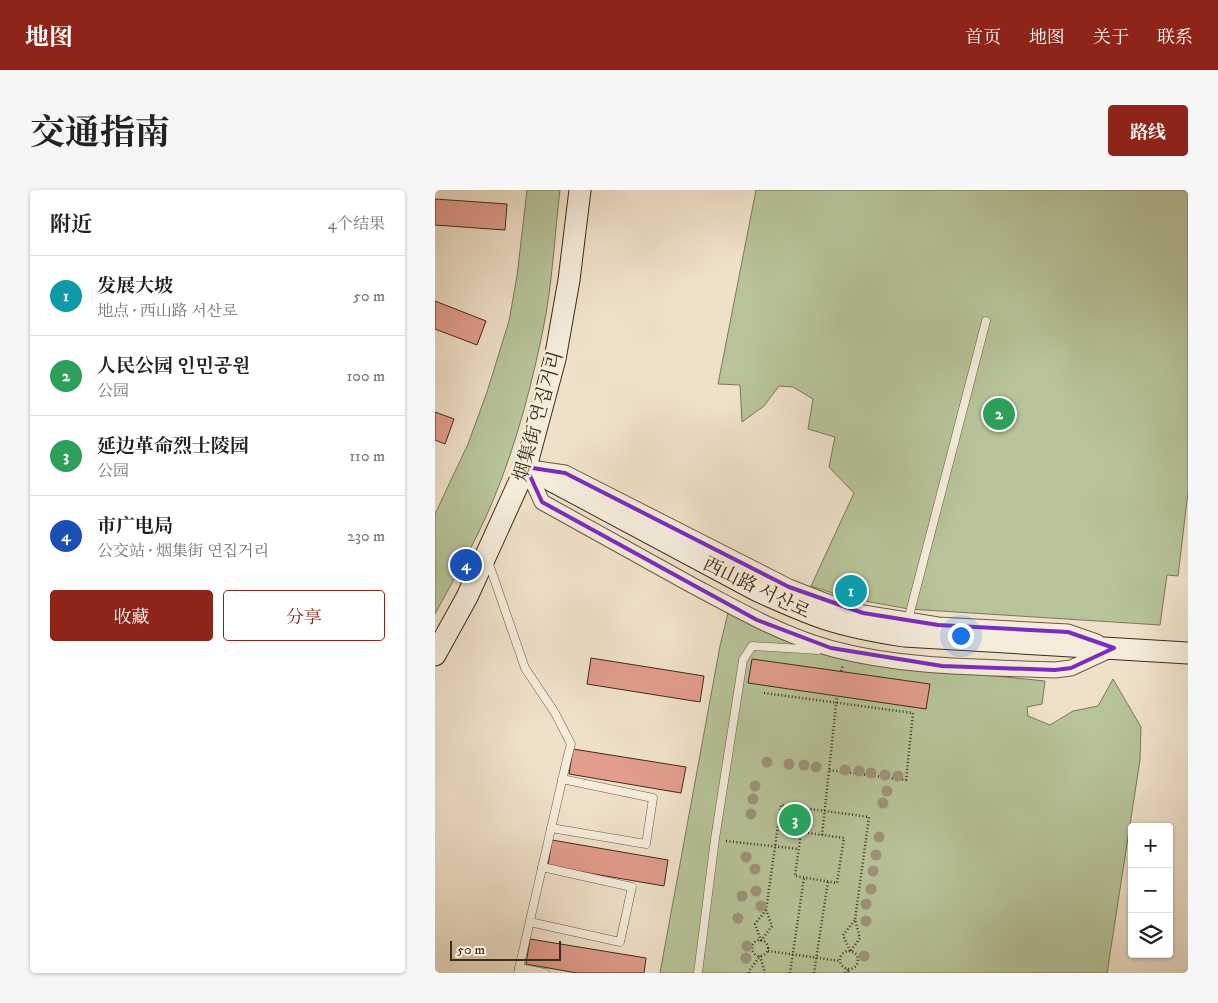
<!DOCTYPE html>
<html lang="zh">
<head>
<meta charset="utf-8">
<style>
  :root { --surface:#fff; --page:#f6f6f6; --text:#222; --muted:#767676; --line:#e0e0e0; --accent:#8f2418 }
  body { margin:0; font-family:"IM FELL DW Pica","Noto Serif SC","Noto Serif KR",serif; background:var(--page); color:var(--text) }
  .controls { position:absolute; right:15px; bottom:15px; display:grid; overflow:hidden; border-radius:5px; box-shadow:0 1px 4px #0004 }
  .controls button { width:45px; height:45px; display:grid; place-items:center; padding:0; border:0; border-bottom:1px solid var(--line); background:var(--surface); color:var(--text); font:25px sans-serif }
  .scale { position:absolute; left:15px; bottom:12px; width:111px; box-sizing:border-box; padding-left:5px; border:2px solid #3e2d1a; border-top:0; font-size:14px; line-height:18px; white-space:nowrap; color:#3e2d1a; -webkit-text-stroke:4px #f5ecdc; paint-order:stroke }
  .you { position:absolute; left:525px; top:445px; width:18px; height:18px; margin:-12px; border:4px solid #fff; border-radius:50%; background:#1a73e8; box-shadow:0 0 0 8px #1a73e833 }
  .badge { display:grid; place-items:center; width:32px; height:32px; border-radius:50%; background:var(--accent); color:#fff; font-size:16px; font-weight:700 }
  .pin { position:absolute; translate:-50% -50%; border:2px solid #fff; box-shadow:0 1px 5px #0006 }
  .list { margin:0; padding:0; list-style:none }
  h2 { display:flex; justify-content:space-between; align-items:center; height:65px; margin:0; padding:0 20px; font-size:21px }
  h2 small { font-size:16px; font-weight:400; color:var(--muted) }
  .list li { display:grid; grid-template-columns:32px 1fr auto; gap:15px; align-items:center; box-sizing:border-box; height:80px; padding:0 20px; border-top:1px solid var(--line) }
  .list b { display:block; font-size:19px; white-space:nowrap }
  .list p { margin:0; font-size:16px; white-space:nowrap; color:var(--muted) }
  .list em { font-size:16px; font-style:normal; color:var(--muted) }
  .actions { display:flex; gap:10px; padding:15px 20px }
  .actions a { flex:1; padding:11px 0; border:1px solid var(--accent); border-radius:5px; text-align:center; font-size:18px; color:var(--accent) }
  .actions .main { background:var(--accent); color:#fff }
  .icon { flex:none; width:28px; height:28px; fill:none; stroke:currentColor; stroke-width:2; stroke-linecap:round; stroke-linejoin:round }
  .map { position:relative; flex:none; width:753px; height:783px; overflow:hidden; border-radius:5px }
  header { display:flex; align-items:center; gap:30px; box-sizing:border-box; height:70px; padding:0 25px; background:var(--accent); color:#fff }
  header strong { font-size:24px }
  nav { display:flex; gap:28px; margin-inline-start:auto; font-size:18px }
  .intro { display:flex; align-items:center; justify-content:space-between; box-sizing:border-box; height:120px; padding:0 30px }
  h1 { margin:0; font-size:35px }
  .button { padding:12px 22px; border-radius:5px; background:var(--accent); color:#fff; font-size:18px; font-weight:700 }
  main { display:flex; gap:30px; padding:0 30px }
  aside { flex:1; background:var(--surface); border-radius:5px; box-shadow:0 1px 4px #0004 }
  .map>svg:first-child { display:block }
</style>
</head>
<body>
<header>
<strong>地图</strong>
<nav><a>首页</a><a>地图</a><a>关于</a><a>联系</a></nav>
</header>
<div class="intro"><h1>交通指南</h1><a class="button">路线</a></div>
<main>
<aside>
<h2>附近<small>4个结果</small></h2>
<ul class="list">
<li><span class="badge" style="background:#0f9aa8">1</span><div><b>发展大坡</b><p>地点 · 西山路 서산로</p></div><em>50 m</em></li>
<li><span class="badge" style="background:#2e9e5b">2</span><div><b>人民公园 인민공원</b><p>公园</p></div><em>100 m</em></li>
<li><span class="badge" style="background:#2e9e5b">3</span><div><b>延边革命烈士陵园</b><p>公园</p></div><em>110 m</em></li>
<li><span class="badge" style="background:#1a4fb4">4</span><div><b>市广电局</b><p>公交站 · 烟集街 연집거리</p></div><em>230 m</em></li>
</ul>
<div class="actions"><a class="main">收藏</a><a>分享</a></div>
</aside>
<div class="map">
<svg width="753" height="783" viewBox="0 0 753 783">
  <rect width="100%" height="100%" fill="#efe1c9"/>
  <filter id="stains"><feTurbulence type="fractalNoise" baseFrequency=".004" numOctaves="4"/><feColorMatrix values="0 0 0 0 .2 0 0 0 0 .09 0 0 0 0 .02 0 0 0 .5 -.17"/></filter>
  <radialGradient id="worn" r=".72"><stop offset=".6" stop-color="#630" stop-opacity="0"/><stop offset="1" stop-color="#630" stop-opacity=".3"/></radialGradient>
  <g fill="#b7c398" stroke="#7a7859">
    <path d="M92,0h33c-5,41 -7,83 -14,124 -12,64 -29,129 -54,189 -16,38 -37,74 -57,111v-100l33,-70 19,-52 22,-71 8,-45z"/>
    <polygon points="321,0 753,0 753,302 743,386 732,385 725,435 474,419 413,408 376,396 419,303 394,277 400,247 373,239 378,209 358,197 344,196 329,216 307,232 305,195 283,194"/>
    <polygon points="293,423 364,454 510,481 610,491 607,514 592,517 593,526 615,535 638,521 663,516 678,489 706,537 705,570 672,783 225,783 285,456"/>
  </g>
  <g fill="#e29d8c" stroke="#3e2d1a">
    <polygon points="0,9 72,14 70,40 0,35"/>
    <polygon points="0,111 51,131 42,155 0,139"/>
    <polygon points="0,222 19,229 10,254 0,250"/>
    <polygon points="156,468 269,486 265,512 152,494"/>
    <polygon points="317,469 495,494 491,519 313,493"/>
    <polygon points="138,559 251,577 246,603 134,584"/>
    <polygon points="117,650 233,670 229,696 113,676"/>
    <polygon points="95,749 211,768 209,783 142,783 91,774"/>
  </g>
  <g fill="none" stroke-linecap="round" stroke-linejoin="round">
    <g stroke="#6a5a46" stroke-width="9">
      <g id="lane">
        <polyline points="53,371 90,478 120,523 136,554 132,569 83,783"/>
        <polyline points="473,430 551,131"/>
        <polyline points="116,638 211,654 218,608 127,589"/>
        <polyline points="95,732 185,752 197,697 107,677"/>
        <polyline points="84,778 110,783"/>
        <polyline points="263,783 280,649 308,470 317,456 383,460"/>
      </g>
    </g>
    <g stroke="#6a5a46" stroke-width="17">
      <g id="street">
        <path d="M91,277l16,35c48,27 97,54 146,81 47,25 93,52 145,66 72,19 148,18 222,21l16,-2 39,-18"/>
        <polyline points="102,279 130,283 354,397 392,412 428,423 503,435 633,442 662,452"/>
      </g>
    </g>
    <g stroke="#3e2d1a" stroke-width="23">
      <g id="secondary">
        <path d="M91,277l232,124c22,10 44,20 68,28 25,8 52,13 78,17l284,17"/>
        <polyline points="0,465 32,407 91,277 120,169 134,90 145,0"/>
      </g>
    </g>
    <g stroke="#3e2d1a" stroke-width="2.5" stroke-dasharray="1 2.5" stroke-linecap="butt">
      <polyline points="406,481 408,475"/>
      <polyline points="329,503 478,523 471,590 394,580"/>
      <polygon points="366,642 409,648 402,693 360,686"/>
      <polyline points="387,645 402,506"/>
      <polyline points="291,651 364,659"/>
      <circle cx="325" cy="758" r="8"/>
      <polyline points="326,751 337,736 331,720 346,615 434,627 420,730 425,748 415,762"/>
      <polyline points="326,751 320,734 331,720"/>
      <polyline points="333,761 405,771"/>
      <polyline points="415,761 408,745 420,730"/>
      <circle cx="414" cy="770" r="9"/>
      <polyline points="325,766 330,783"/>
      <polyline points="314,783 314,781 325,766"/>
      <polyline points="355,783 369,688"/>
      <polyline points="379,783 393,691"/>
      <polyline points="410,783 413,779 414,783"/>
    </g>
    <use href="#lane" stroke="#f5ecdc" stroke-width="8"/>
    <use href="#street" stroke="#f5ecdc" stroke-width="15"/>
    <use href="#secondary" stroke="#f5ecdc" stroke-width="21"/>
  </g>
  <g fill="#9e927a">
    <circle cx="332" cy="572" r="5.5"/>
    <circle cx="354" cy="574" r="5.5"/>
    <circle cx="369" cy="575" r="5.5"/>
    <circle cx="381" cy="577" r="5.5"/>
    <circle cx="410" cy="580" r="5.5"/>
    <circle cx="424" cy="581" r="5.5"/>
    <circle cx="436" cy="583" r="5.5"/>
    <circle cx="450" cy="585" r="5.5"/>
    <circle cx="463" cy="586" r="5.5"/>
    <circle cx="320" cy="596" r="5.5"/>
    <circle cx="452" cy="601" r="5.5"/>
    <circle cx="318" cy="609" r="5.5"/>
    <circle cx="448" cy="613" r="5.5"/>
    <circle cx="316" cy="624" r="5.5"/>
    <circle cx="444" cy="647" r="5.5"/>
    <circle cx="441" cy="665" r="5.5"/>
    <circle cx="311" cy="667" r="5.5"/>
    <circle cx="320" cy="679" r="5.5"/>
    <circle cx="438" cy="681" r="5.5"/>
    <circle cx="436" cy="699" r="5.5"/>
    <circle cx="321" cy="701" r="5.5"/>
    <circle cx="307" cy="706" r="5.5"/>
    <circle cx="431" cy="714" r="5.5"/>
    <circle cx="326" cy="716" r="5.5"/>
    <circle cx="303" cy="728" r="5.5"/>
    <circle cx="431" cy="731" r="5.5"/>
    <circle cx="312" cy="756" r="5.5"/>
    <circle cx="429" cy="766" r="5.5"/>
    <circle cx="311" cy="768" r="5.5"/>
  </g>
  <path fill="none" stroke="#7b2cbf" stroke-width="4" stroke-linejoin="round" d="M91,277l39,6 224,114 74,26 75,12 130,7 46,16 -43,20 -16,2 -113,-4 -111,-18 -74,-28 -215,-118z"/>
  <g text-anchor="middle" stroke-width="5" stroke-linejoin="round" paint-order="stroke">
    <g font-size="19" fill="#3e2d1a" stroke="#f5ecdc">
      <text transform="translate(102 226) rotate(-74)" y="7">烟集街 연집거리</text>
      <text transform="translate(322 397) rotate(26)" y="7">西山路 서산로</text>
    </g>
  </g>
  <rect width="100%" height="100%" filter="url(#stains)"/>
  <rect width="100%" height="100%" fill="url(#worn)"/>
</svg>
<div class="controls">
<button>+</button>
<button>−</button>
<button><svg class="icon" aria-label="layers" viewBox="0 0 24 24"><path d="M12 4l9 5-9 5-9-5zM3 14l9 5 9-5"/></svg></button>
</div>
<div class="scale">50 m</div>
<div class="you"></div>
<div class="pin badge" style="left:416px;top:401px;background:#0f9aa8">1</div>
<div class="pin badge" style="left:564px;top:224px;background:#2e9e5b">2</div>
<div class="pin badge" style="left:360px;top:630px;background:#2e9e5b">3</div>
<div class="pin badge" style="left:31px;top:375px;background:#1a4fb4">4</div>
</div>
</main>
</body>
</html>
